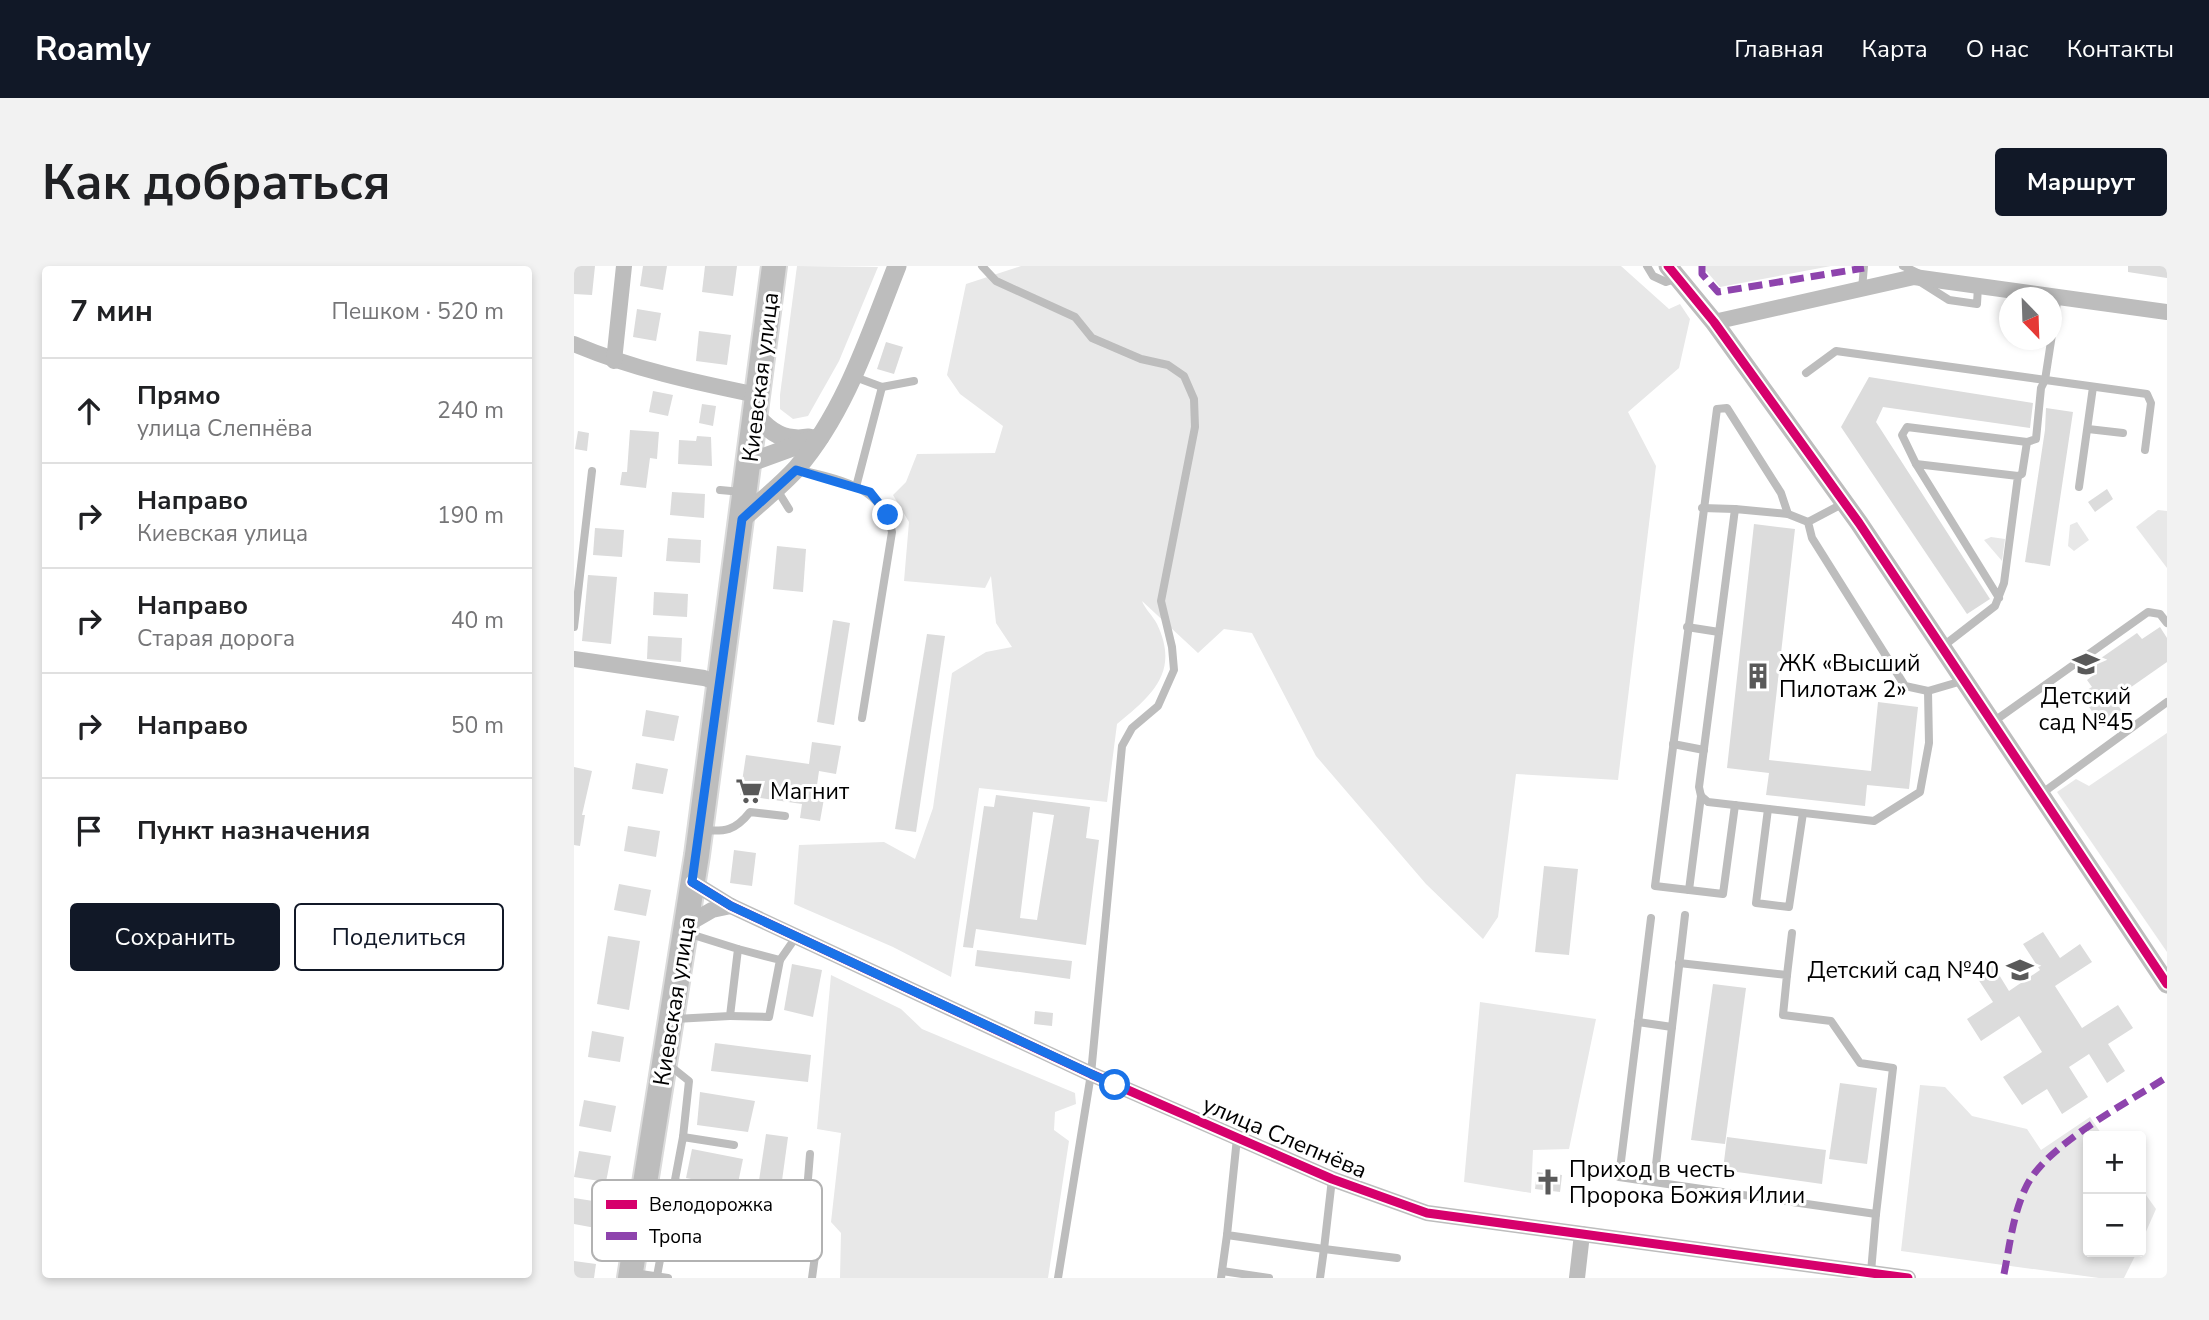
<!DOCTYPE html>
<html lang="ru">
<head>
<meta charset="utf-8">
<style>
  :root { --surface:#fff; --page:#f2f2f2; --text:#202124; --muted:#757577; --line:#e0e0e0; --accent:#111827 }
  body { margin:0; font-family:"Nunito Sans",sans-serif; background:var(--page); color:var(--text) }
  .controls { position:absolute; right:21px; bottom:21px; display:grid; overflow:hidden; border-radius:7px; box-shadow:0 4px 10px #0003 }
  .controls button { width:63px; height:63px; display:grid; place-items:center; padding:0; border:0; border-bottom:2px solid var(--line); background:var(--surface); color:var(--text); font:35px sans-serif }
  .compass { position:absolute; left:1425px; top:21px; width:63px; height:63px; border-radius:50%; background:var(--surface); box-shadow:0 4px 10px #0003; rotate:157deg }
  .stop { position:absolute; width:21px; height:21px; margin:-16px; border:5px solid #1a73e8; border-radius:50%; background:#fff }
  .stop.end { background:#1a73e8; border-color:#fff; box-shadow:0 2px 7px #0008 }
  .list { margin:0; padding:0; list-style:none }
  h2 { display:flex; justify-content:space-between; align-items:center; height:91px; margin:0; padding:0 28px; font-size:30px }
  h2 small { font-size:23px; font-weight:400; color:var(--muted) }
  .list li { display:grid; grid-template-columns:46px 1fr auto; gap:21px; align-items:center; box-sizing:border-box; height:105px; padding:0 28px; border-top:2px solid var(--line) }
  .list b { display:block; font-size:26px; white-space:nowrap }
  .list p { margin:0; font-size:23px; white-space:nowrap; color:var(--muted) }
  .list em { font-size:23px; font-style:normal; color:var(--muted) }
  .actions { display:flex; gap:14px; padding:21px 28px }
  .actions a { flex:1; padding:16px 0; border:2px solid var(--accent); border-radius:7px; text-align:center; font-size:24px; color:var(--accent) }
  .actions .main { background:var(--accent); color:#fff }
  .icon { flex:none; width:38px; height:38px; fill:none; stroke:currentColor; stroke-width:2; stroke-linecap:round; stroke-linejoin:round }
  .map { position:relative; flex:none; width:1593px; height:1012px; overflow:hidden; border-radius:7px }
  header { display:flex; align-items:center; gap:42px; box-sizing:border-box; height:98px; padding:0 35px; background:var(--accent); color:#fff }
  header strong { font-size:33px }
  nav { display:flex; gap:38px; margin-inline-start:auto; font-size:24px }
  .intro { display:flex; align-items:center; justify-content:space-between; box-sizing:border-box; height:168px; padding:0 42px }
  h1 { margin:0; font-size:49px }
  .button { padding:18px 32px; border-radius:7px; background:var(--accent); color:#fff; font-size:24px; font-weight:700 }
  main { display:flex; gap:42px; padding:0 42px }
  aside { flex:1; background:var(--surface); border-radius:7px; box-shadow:0 4px 10px #0003 }
  .map>svg:first-child { display:block }
</style>
</head>
<body>
<header>
<strong>Roamly</strong>
<nav><a>Главная</a><a>Карта</a><a>О нас</a><a>Контакты</a></nav>
</header>
<div class="intro"><h1>Как добраться</h1><a class="button">Маршрут</a></div>
<main>
<aside>
<h2>7 мин<small>Пешком · 520 m</small></h2>
<ul class="list">
<li><svg class="icon" aria-label="ahead" viewBox="0 0 24 24"><path d="M12 20V5M6 11l6-6 6 6"/></svg><div><b>Прямо</b><p>улица Слепнёва</p></div><em>240 m</em></li>
<li><svg class="icon" aria-label="right" viewBox="0 0 24 24"><path d="M7 20v-9h11M14 6l5 5-5 5"/></svg><div><b>Направо</b><p>Киевская улица</p></div><em>190 m</em></li>
<li><svg class="icon" aria-label="right" viewBox="0 0 24 24"><path d="M7 20v-9h11M14 6l5 5-5 5"/></svg><div><b>Направо</b><p>Старая дорога</p></div><em>40 m</em></li>
<li><svg class="icon" aria-label="right" viewBox="0 0 24 24"><path d="M7 20v-9h11M14 6l5 5-5 5"/></svg><div><b>Направо</b></div><em>50 m</em></li>
<li><svg class="icon" aria-label="arrive" viewBox="0 0 24 24"><path d="M6 21V4h12l-3 4 3 4H6"/></svg><div><b>Пункт назначения</b></div></li>
</ul>
<div class="actions"><a class="main">Сохранить</a><a>Поделиться</a></div>
</aside>
<div class="map">
<svg width="1593" height="1012" viewBox="0 0 1593 1012">
  <rect width="100%" height="100%" fill="#fff"/>
  <g fill="#e8e8e8">
    <polygon points="223,0 304,1 265,95 234,150 219,153 206,143 206,129"/>
    <path d="M447,0h600l48,43 11,-5 10,15 -11,49 -51,44 28,54 -38,314 -102,-6 -18,143 -15,22 -57,-55 -110,-128 -64,-123 -28,-4 -26,24 -56,-52c3,8 11,15 15,23 23,48 -5,71 -40,100l-10,78 -128,-14 -28,189 -58,-30 -99,-43 5,-59 85,-3 31,17 18,-51 19,-135 34,-21 26,-5 -16,-24 -5,-47 -6,12 -81,-7 5,-59 -16,-27 13,-13 11,-28 78,-1 8,-27 -43,-32 -13,-19 19,-91z"/>
    <polygon points="1128,0 1257,0 1146,21"/>
    <polygon points="1584,244 1593,245 1593,302 1562,261"/>
    <polygon points="1503,256 1515,274 1500,285 1494,280 1496,259"/>
    <polygon points="1417,271 1431,273 1428,295 1410,274"/>
    <polygon points="1593,467 1593,686 1483,526 1502,513 1515,520"/>
    <polygon points="257,709 327,743 348,763 501,827 502,838 481,846 480,864 495,875 474,1012 266,1012 267,967 257,956 267,867 243,863"/>
    <polygon points="906,736 1022,753 995,883 959,884 957,927 890,916"/>
    <polygon points="1346,819 1371,821 1398,850 1453,863 1467,884 1516,851 1529,870 1514,870 1514,986 1563,986 1550,1012 1525,1012 1327,985"/>
    <polygon points="1567,922 1582,943 1567,977"/>
  </g>
  <g fill="#dcdcdc" fill-rule="evenodd">
    <polygon points="0,0 21,0 18,29 0,28"/>
    <polygon points="69,0 93,0 89,24 66,20"/>
    <polygon points="131,0 163,0 159,30 128,26"/>
    <polygon points="1554,0 1593,0 1593,12 1554,6"/>
    <polygon points="63,43 87,47 82,75 59,71"/>
    <polygon points="125,65 157,69 153,99 122,95"/>
    <polygon points="312,76 329,81 320,108 303,103"/>
    <polygon points="1295,111 1459,137 1456,162 1309,141 1302,156 1416,333 1393,348 1267,161"/>
    <polygon points="79,125 99,129 94,150 75,146"/>
    <polygon points="128,138 142,140 139,160 125,157"/>
    <polygon points="1472,142 1499,146 1476,300 1451,296 1471,164"/>
    <polygon points="56,164 85,166 83,193 76,192 72,222 46,219 48,206 53,206"/>
    <polygon points="4,165 15,167 13,185 1,183"/>
    <polygon points="123,170 137,171 138,200 104,198 105,174 122,175"/>
    <polygon points="1533,223 1539,233 1521,246 1514,236"/>
    <polygon points="98,226 131,228 130,252 96,249"/>
    <polygon points="1180,258 1221,263 1195,494 1297,505 1304,436 1344,441 1335,523 1293,519 1291,540 1192,529 1195,507 1153,502"/>
    <polygon points="21,262 50,264 48,291 19,289"/>
    <polygon points="94,272 127,274 126,297 92,295"/>
    <polygon points="203,280 232,283 229,326 199,323"/>
    <polygon points="14,309 43,311 37,378 8,375"/>
    <polygon points="80,326 114,328 113,351 79,349"/>
    <polygon points="259,354 276,357 260,459 243,456"/>
    <polygon points="1586,361 1593,372 1593,396 1540,433 1549,447 1529,461 1506,428 1518,421 1513,414 1522,407 1517,399 1563,367 1568,373"/>
    <polygon points="353,368 371,370 342,566 321,563"/>
    <polygon points="74,370 108,372 107,396 73,393"/>
    <polygon points="72,444 105,450 100,475 68,470"/>
    <polygon points="238,476 267,480 262,508 245,505 242,526 251,527 246,555 226,552 228,538 166,529 172,489 235,498"/>
    <polygon points="62,497 94,503 89,528 58,523"/>
    <polygon points="0,501 18,505 8,549 11,549 6,580 0,579"/>
    <path d="M422,529l94,12 -4,31 13,2 -13,105 -110,-16 -3,19 -10,-1 21,-141 10,1zM459,546l21,3 -17,105 -17,-2z"/>
    <polygon points="54,560 86,565 82,591 50,585"/>
    <polygon points="160,584 182,587 178,620 156,617"/>
    <polygon points="970,600 1004,603 995,689 961,686"/>
    <polygon points="45,618 77,624 72,650 40,644"/>
    <polygon points="1469,666 1486,692 1506,678 1518,696 1481,720 1508,762 1544,739 1559,762 1534,778 1551,805 1533,817 1515,788 1495,801 1514,831 1488,848 1473,823 1448,839 1429,811 1468,786 1445,750 1407,775 1393,753 1419,736 1402,710 1419,699 1435,725 1466,704 1449,678"/>
    <polygon points="34,670 66,675 55,744 23,738"/>
    <polygon points="403,684 498,695 496,713 401,700"/>
    <polygon points="218,698 248,704 239,751 210,744"/>
    <polygon points="1139,718 1172,722 1151,878 1117,874"/>
    <polygon points="461,745 479,747 478,760 460,758"/>
    <polygon points="18,765 50,771 46,796 14,791"/>
    <polygon points="141,777 237,789 234,816 137,805"/>
    <polygon points="1266,817 1303,822 1293,898 1255,893"/>
    <polygon points="126,826 181,835 174,866 123,859"/>
    <polygon points="10,834 42,840 37,866 5,860"/>
    <polygon points="192,868 214,871 203,951 180,948"/>
    <polygon points="1153,871 1252,884 1248,918 1149,904"/>
    <polygon points="118,883 169,893 163,922 112,912"/>
    <polygon points="5,885 37,890 32,916 0,911"/>
    <polygon points="963,906 988,909 986,926 961,923"/>
    <polygon points="0,932 32,937 27,963 0,958"/>
    <polygon points="0,995 22,998 20,1012 0,1012"/>
  </g>
  <g fill="none" stroke-linecap="round" stroke-linejoin="round">
    <g stroke="#dbdbdb" stroke-width="28">
      <polyline id="primary" points="56,1012 123,589 200,0"/>
    </g>
    <g stroke="#bdbdbd" stroke-width="8">
      <polyline points="408,0 422,15 501,51 518,72 567,93 594,99 610,110 620,133 621,161 587,335 598,381 600,404 584,440 558,462 548,480 517,808 484,1012"/>
      <polyline points="1073,0 1079,10 1092,16 1104,12"/>
      <polyline points="1329,0 1346,8"/>
      <polyline points="1345,15 1375,34 1403,38 1404,20"/>
      <polyline points="1288,23 1290,0"/>
      <polyline points="1232,107 1262,85 1573,128 1577,137 1571,184"/>
      <polyline points="281,111 308,121 340,115"/>
      <polyline points="1514,163 1549,167"/>
      <polyline points="1453,176 1462,173 1467,122 1471,114 1484,30"/>
      <polyline points="1342,198 1328,169 1333,161 1453,176 1448,208 1444,210"/>
      <path d="M222,203c41,10 86,16 96,63l-30,186"/>
      <polyline points="282,221 308,121"/>
      <polyline points="1505,221 1519,121"/>
      <polyline points="202,222 215,243"/>
      <polyline points="146,224 168,226"/>
      <polyline points="1270,237 1234,256 1238,272 1331,420 1354,425 1388,415"/>
      <polyline points="1128,242 1161,243"/>
      <polyline points="1234,256 1214,248 1161,243 1125,521 1127,530 1134,536 1300,555 1346,526 1355,477 1354,425"/>
      <polyline points="0,361 18,205"/>
      <polyline points="1113,361 1145,366"/>
      <polyline points="1368,381 1421,340 1430,317 1444,210 1342,198 1425,332"/>
      <polyline points="1419,456 1574,346 1586,348 1593,357"/>
      <polyline points="1099,478 1130,484"/>
      <polyline points="1467,528 1593,436"/>
      <polyline points="1161,539 1149,628 1081,620 1143,143 1153,142 1207,227 1214,248"/>
      <polyline points="1194,543 1182,637 1215,641 1229,547"/>
      <path d="M128,564c23,2 33,1 48,-18l35,4"/>
      <polyline points="1115,624 1127,530"/>
      <polyline points="1077,652 1045,911 1302,948 1297,1006"/>
      <polyline points="206,694 222,671"/>
      <polyline points="1105,697 1213,709 1209,749 1257,755 1286,797 1319,802 1302,948"/>
      <polyline points="1213,709 1218,667"/>
      <polyline points="156,750 195,751 206,694 164,683"/>
      <polyline points="101,753 156,750 164,683 113,667"/>
      <polyline points="1064,756 1098,761"/>
      <polyline points="95,799 115,815 109,871"/>
      <polyline points="663,872 653,969 750,983 746,1012"/>
      <polyline points="236,888 230,962 241,990 238,1012"/>
      <polyline points="758,913 750,983 823,992"/>
      <polyline points="101,916 152,926"/>
      <polyline points="1080,916 1111,649"/>
      <polyline points="63,990 88,992"/>
      <polyline points="648,1005 695,1012"/>
      <polyline points="60,1007 94,1012"/>
      <polyline points="83,1010 109,871 160,879"/>
      <polyline points="647,1012 653,969"/>
    </g>
    <g stroke="#bdbdbd" stroke-width="16">
      <polyline points="1140,56 1340,11 1593,46"/>
      <path d="M0,78c59,25 120,38 183,51"/>
      <polyline points="40,95 50,0"/>
      <polyline points="0,393 130,412 145,417"/>
      <polyline points="118,616 157,640 517,808 758,913 853,947 1334,1012"/>
      <polyline points="112,659 138,644 157,640"/>
      <polyline points="1003,1012 1008,968"/>
    </g>
    <g stroke="#bdbdbd" stroke-width="19">
      <polyline points="1094,0 1140,56 1285,257 1593,718"/>
      <path d="M180,148c17,19 30,28 55,24"/>
      <polyline points="175,197 246,171"/>
      <path d="M168,253c18,-17 39,-33 55,-51 49,-57 73,-134 100,-202"/>
    </g>
    <use href="#primary" stroke="#bdbdbd" stroke-width="24"/>
    <g stroke="#8e44ad" stroke-width="7" stroke-dasharray="14 7" stroke-linecap="butt">
      <polyline points="1128,0 1128,8 1144,26 1290,2"/>
      <path d="M1430,1008c6,-30 9,-61 23,-89 21,-41 100,-82 140,-108"/>
    </g>
    <g stroke="#fff" stroke-width="13">
      <g id="cycleway">
        <polyline points="1094,0 1140,56 1285,257 1593,718"/>
        <polyline points="118,616 157,640 517,808 758,913 853,947 1334,1012"/>
      </g>
    </g>
    <use href="#cycleway" stroke="#d6006c" stroke-width="9"/>
  </g>
  <g fill="none" stroke-linecap="round" stroke-linejoin="round">
    <polyline stroke="#1a73e8" stroke-width="9" points="314,249 296,226 222,204 168,253 118,616 157,640 541,819"/>
  </g>
  <defs>
    <g id="school-bare" transform="scale(2.1)"><path d="M0-5L7-2L0 1L-7-2ZM-4 1L0 2.5L4 1V4Q0 6-4 4Z" fill="#595959" stroke="#fff" stroke-width="2.5" paint-order="stroke"/></g>
    <g id="building-bare" transform="scale(2.1)"><path d="M-4-6H4V6H1V3H-1V6H-4ZM-2.5-4.3h1.7v1.8h-1.7ZM.8-4.3h1.7v1.8H.8ZM-2.5-1h1.7V.8h-1.7ZM.8-1h1.7V.8H.8Z" fill="#595959" stroke="#fff" stroke-width="2.5" paint-order="stroke"/></g>
    <g id="supermarket-bare" transform="scale(2.1)"><path d="M-6-5.5h2.5l.6 2H6L4.5 2H-2.5L-4.4-4H-6ZM-1.5 3.2a1.3 1.3 0 1 0 .1 0ZM3 3.2a1.3 1.3 0 1 0 .1 0Z" fill="#595959" stroke="#fff" stroke-width="2.5" paint-order="stroke"/></g>
    <g id="church-bare" transform="scale(2.1)"><path d="M-1.2-6h2.4v3.5h3.3v2.4h-3.3V6h-2.4V-.1h-3.3v-2.4h3.3Z" fill="#595959" stroke="#fff" stroke-width="2.5" paint-order="stroke"/></g>
  </defs>
  <g fill-rule="evenodd">
    <use href="#school-bare" x="1512" y="398"/>
    <use href="#building-bare" x="1184" y="410"/>
    <use href="#supermarket-bare" x="175" y="525"/>
    <use href="#school-bare" x="1446" y="704"/>
    <use href="#church-bare" x="974" y="916"/>
  </g>
  <g text-anchor="middle" stroke-width="6" stroke-linejoin="round" paint-order="stroke">
    <g font-size="23" fill="#000" stroke="#fff">
      <text transform="translate(186 111) rotate(-83)" y="8">Киевская улица</text>
      <text transform="translate(100 735) rotate(-81)" y="8">Киевская улица</text>
      <text transform="translate(711 871) rotate(23)" y="8">улица Слепнёва</text>
    </g>
    <g font-size="23" fill="#000" stroke="#fff" text-anchor="start">
      <text x="1205" y="405">ЖК «Высший<tspan x="1205" dy="26">Пилотаж 2»</tspan></text>
      <text x="1512" y="438" text-anchor="middle">Детский<tspan x="1512" dy="26">сад №45</tspan></text>
      <text x="196" y="533">Магнит</text>
      <text x="1425" y="712" text-anchor="end">Детский сад №40</text>
      <text x="995" y="911">Приход в честь<tspan x="995" dy="26">Пророка Божия Илии</tspan></text>
    </g>
  </g>
  <rect x="18" y="914" width="230" height="81" rx="10" fill="#fff" stroke="#b2b2b2" stroke-width="2"/>
  <rect x="32" y="934" width="31" height="9" fill="#d6006c"/>
  <rect x="32" y="966" width="31" height="8" fill="#8e44ad"/>
  <g font-size="19" fill="#000">
    <text x="75" y="945">Велодорожка</text>
    <text x="75" y="977">Тропа</text>
  </g>
</svg>
<div class="controls">
<button>+</button>
<button>−</button>
</div>
<svg class="compass" viewBox="-18 -18 36 36"><path d="M0-13l5 13h-10z" fill="#e53935"/><path d="M0 13l5-13h-10z" fill="#757577"/></svg>
<div class="stop" style="left:541px;top:819px"></div>
<div class="stop end" style="left:314px;top:249px"></div>
</div>
</main>
</body>
</html>
